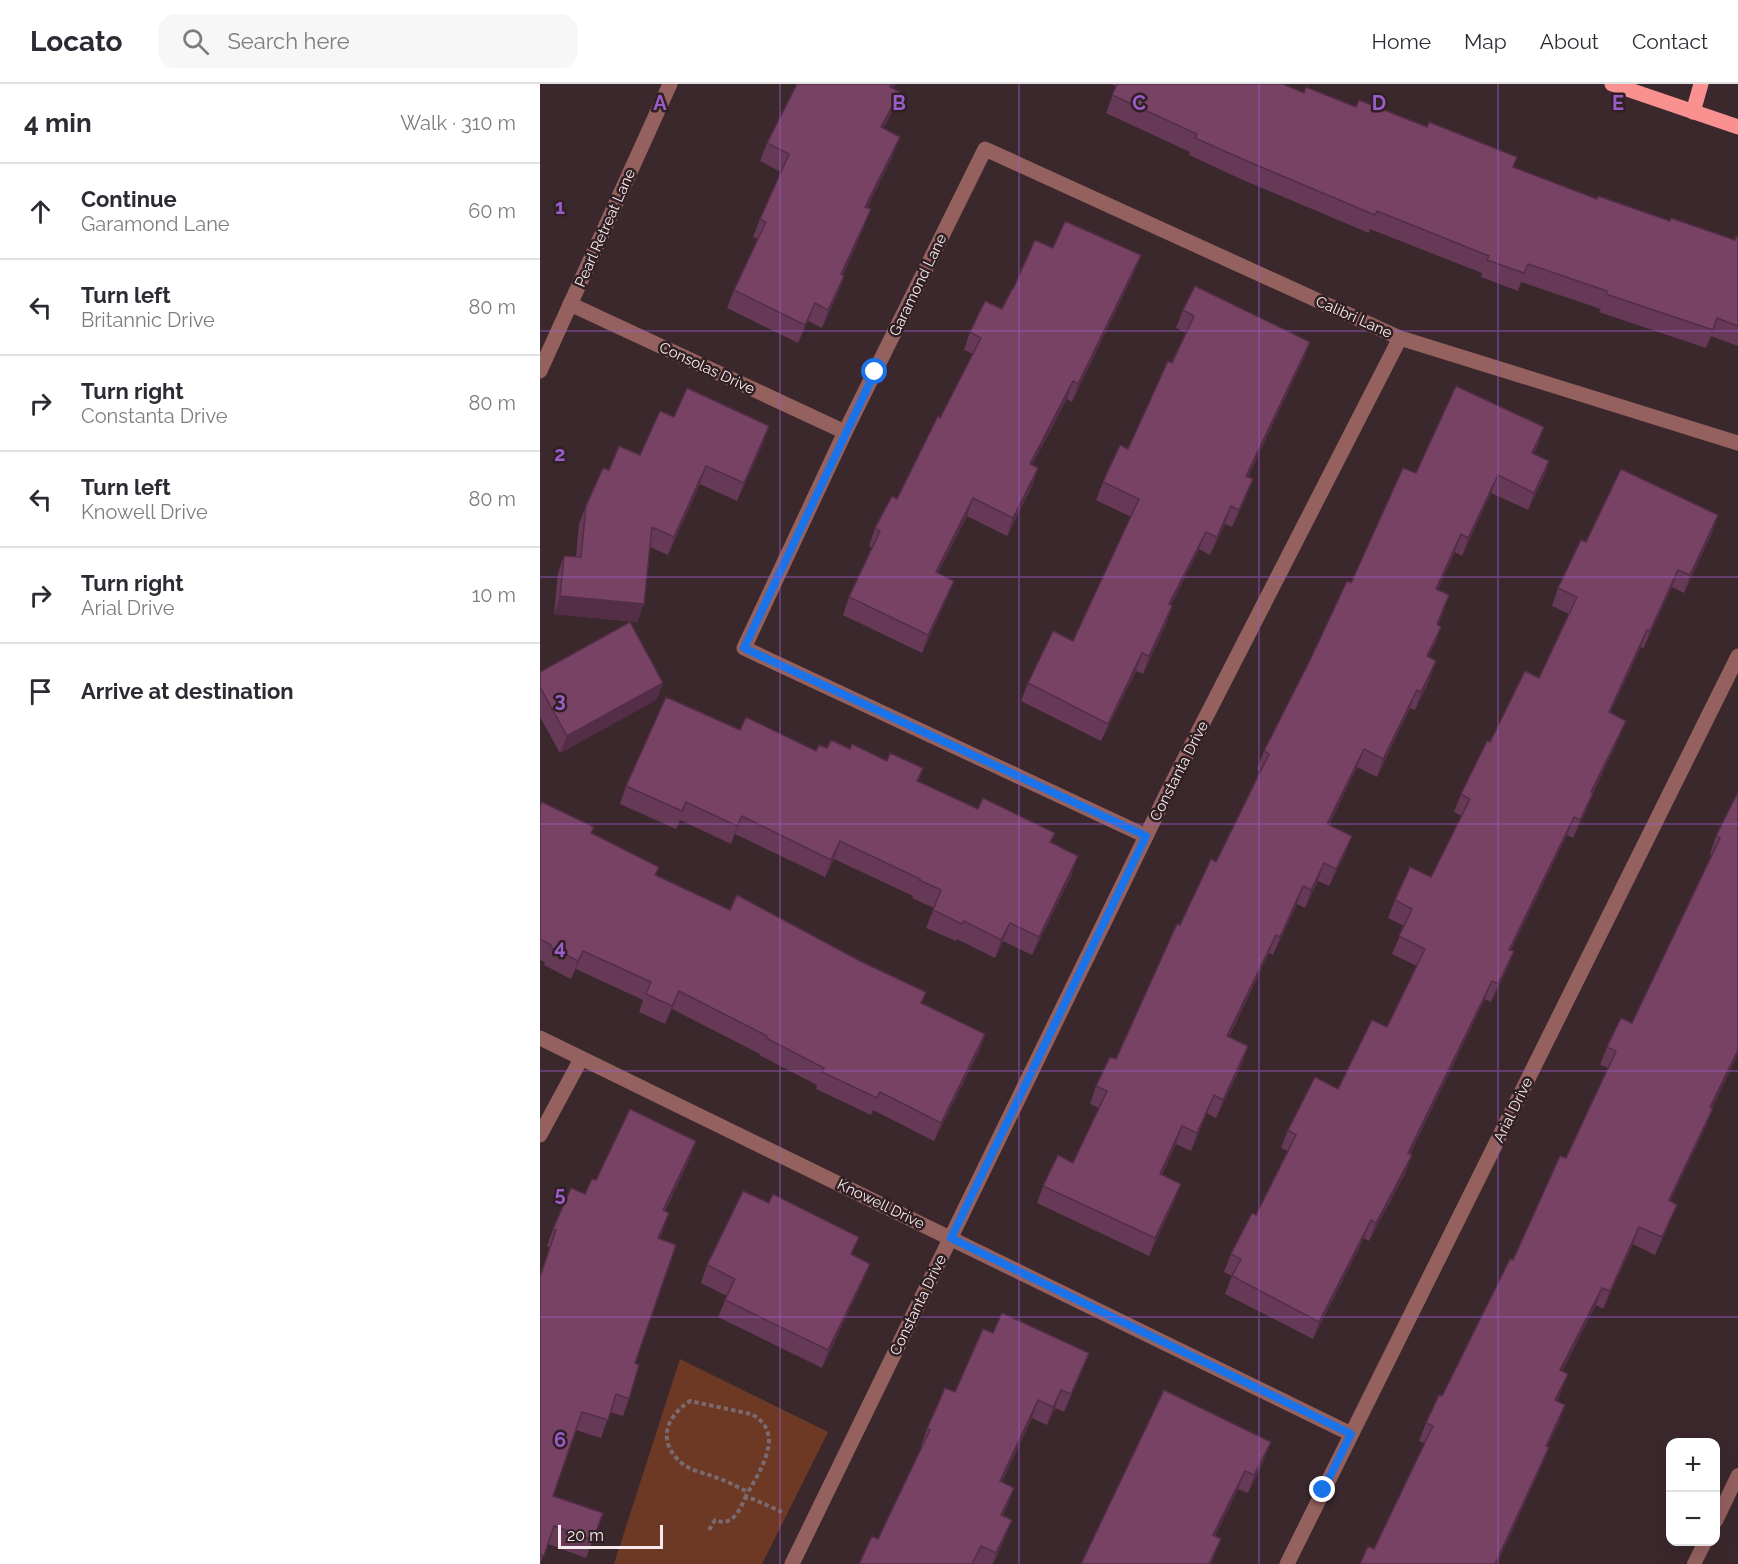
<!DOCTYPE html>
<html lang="en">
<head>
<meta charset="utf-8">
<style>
  :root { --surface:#fff; --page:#f7f7f7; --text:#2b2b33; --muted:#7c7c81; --line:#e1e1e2 }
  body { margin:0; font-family:Raleway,sans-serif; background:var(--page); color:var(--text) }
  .controls { position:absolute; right:18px; bottom:18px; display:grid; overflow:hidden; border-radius:12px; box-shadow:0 6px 24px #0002 }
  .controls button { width:54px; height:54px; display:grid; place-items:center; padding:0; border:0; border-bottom:2px solid var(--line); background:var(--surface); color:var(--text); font:30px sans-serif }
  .scale { position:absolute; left:18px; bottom:15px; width:105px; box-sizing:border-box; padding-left:6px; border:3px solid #f7eaed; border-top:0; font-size:16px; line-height:21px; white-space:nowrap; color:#f7eaed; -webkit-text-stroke:4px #301f23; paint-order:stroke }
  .stop { position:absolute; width:18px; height:18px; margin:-14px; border:4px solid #1a73e8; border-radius:50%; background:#fff }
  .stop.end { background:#1a73e8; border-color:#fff; box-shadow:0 2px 6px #0008 }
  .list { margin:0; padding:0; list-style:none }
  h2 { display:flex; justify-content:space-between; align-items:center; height:78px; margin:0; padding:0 24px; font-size:26px }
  h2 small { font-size:20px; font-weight:400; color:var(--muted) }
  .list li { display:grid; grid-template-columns:39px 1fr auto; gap:18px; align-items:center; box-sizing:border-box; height:96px; padding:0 24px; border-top:2px solid var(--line) }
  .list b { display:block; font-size:22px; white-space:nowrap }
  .list p { margin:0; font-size:20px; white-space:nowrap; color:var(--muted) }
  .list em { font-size:20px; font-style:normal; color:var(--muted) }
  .icon { flex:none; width:33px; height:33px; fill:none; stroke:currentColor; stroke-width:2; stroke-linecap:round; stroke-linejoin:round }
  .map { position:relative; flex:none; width:1198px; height:1480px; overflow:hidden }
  header { display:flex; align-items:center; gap:36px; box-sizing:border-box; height:84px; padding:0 30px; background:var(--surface); border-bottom:2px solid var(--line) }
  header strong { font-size:28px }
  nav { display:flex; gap:33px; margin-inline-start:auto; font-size:21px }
  .search { width:420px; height:54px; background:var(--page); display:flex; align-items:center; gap:15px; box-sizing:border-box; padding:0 21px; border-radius:18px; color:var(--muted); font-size:22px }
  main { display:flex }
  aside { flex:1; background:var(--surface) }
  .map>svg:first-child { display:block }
</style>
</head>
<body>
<header>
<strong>Locato</strong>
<div class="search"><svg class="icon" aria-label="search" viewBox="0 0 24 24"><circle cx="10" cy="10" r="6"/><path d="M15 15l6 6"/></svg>Search here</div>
<nav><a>Home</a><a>Map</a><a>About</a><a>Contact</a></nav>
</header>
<main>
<aside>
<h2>4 min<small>Walk · 310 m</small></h2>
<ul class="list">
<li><svg class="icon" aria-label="ahead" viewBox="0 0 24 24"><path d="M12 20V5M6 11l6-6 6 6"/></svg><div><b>Continue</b><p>Garamond Lane</p></div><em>60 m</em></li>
<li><svg class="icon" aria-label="left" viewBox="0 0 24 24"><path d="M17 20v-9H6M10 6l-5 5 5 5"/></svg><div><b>Turn left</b><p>Britannic Drive</p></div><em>80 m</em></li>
<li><svg class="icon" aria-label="right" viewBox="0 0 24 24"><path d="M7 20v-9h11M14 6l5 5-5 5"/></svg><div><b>Turn right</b><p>Constanta Drive</p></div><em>80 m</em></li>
<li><svg class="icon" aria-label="left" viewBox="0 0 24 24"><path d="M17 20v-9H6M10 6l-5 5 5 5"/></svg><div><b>Turn left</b><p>Knowell Drive</p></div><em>80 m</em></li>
<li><svg class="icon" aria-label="right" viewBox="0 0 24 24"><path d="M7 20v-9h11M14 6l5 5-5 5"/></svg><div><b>Turn right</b><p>Arial Drive</p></div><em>10 m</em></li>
<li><svg class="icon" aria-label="arrive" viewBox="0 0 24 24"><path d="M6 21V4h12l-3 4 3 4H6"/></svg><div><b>Arrive at destination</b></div></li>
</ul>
</aside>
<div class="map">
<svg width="1198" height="1480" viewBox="0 0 1198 1480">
  <rect width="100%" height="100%" fill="#3b282d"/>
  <polygon fill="#6d3924" points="140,1275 288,1348 222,1480 74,1480"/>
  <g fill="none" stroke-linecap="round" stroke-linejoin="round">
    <g stroke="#7a696e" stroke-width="4" stroke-dasharray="4.5 3" stroke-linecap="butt">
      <path d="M205,1414c13,-25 43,-65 6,-84l-61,-13c-26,17 -33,43 -6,64 9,6 21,8 30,12 12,3 23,10 34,15"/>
      <path d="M169,1446l6,-10c17,7 24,-8 30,-22l8,1 29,13"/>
    </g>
    <g stroke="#94615f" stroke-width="14">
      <polyline points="1176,1437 1198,1391"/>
      <polyline points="1154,1480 1165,1458"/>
    </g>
    <g stroke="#94615f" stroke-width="15">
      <polyline points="30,220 305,348"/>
      <polyline points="0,287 130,0"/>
      <polyline points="606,752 204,564 305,348 445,65 860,254 1198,359"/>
      <polyline points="0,954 811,1350"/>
      <polyline points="0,1051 41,975"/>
      <polyline points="252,1480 628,707 860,254"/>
      <polyline points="747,1480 1198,572"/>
    </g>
    <g stroke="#f8918f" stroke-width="15">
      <polyline points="1072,0 1198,43"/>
      <polyline points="1153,28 1161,0"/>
    </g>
  </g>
  <g fill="#663956">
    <polygon points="257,0 356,0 353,5 353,26 343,45 353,71 327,124 324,143 303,191 304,192 298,209 282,244 268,237 258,259 187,224 194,206 218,155 213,153 220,135 241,88 220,77 227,59"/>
    <polygon points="571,0 743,0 764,9 816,23 1057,115 1195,156 1198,153 1198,262 1171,252 1166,264 1059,228 1061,225 981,198 978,207 941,193 942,189 830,145 829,149 703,96 649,71 650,68 566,29 576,2"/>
    <polygon points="513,164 594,189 532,318 527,315 492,381 498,384 492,402 467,452 427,432 398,489 414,497 407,514 382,569 303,531 309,513 332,464 329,462 335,444 357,415 400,334 433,270 424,266 430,248 462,225 473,205"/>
    <polygon points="643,226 770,258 763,276 708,393 706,413 692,443 685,440 670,471 659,465 631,521 632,522 626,540 603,590 596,587 561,657 481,617 488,599 533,557 591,433 556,416 563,398 588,365 646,249 636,244"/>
    <polygon points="134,333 223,360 197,417 160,400 128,471 110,463 104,520 97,538 14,530 18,489 24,472 36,473 39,440 46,422 69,386 100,371"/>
    <polygon points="998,361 994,370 1009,377 1003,395 988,426 951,409 922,472 915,468 897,506 903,529 898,541 901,543 895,560 888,573 890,595 875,626 870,624 837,693 817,683 789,741 812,752 805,770 789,802 778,797 765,824 757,820 733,871 729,869 689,953 708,962 702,980 676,1034 667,1029 651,1067 636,1060 622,1091 634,1118 609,1172 497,1119 503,1102 533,1079 559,1024 550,1020 556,1002 576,975 640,841 676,778 720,687 717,685 724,667 811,499 876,389"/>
    <polygon points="1178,431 1172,449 1144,509 1132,503 1103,565 1101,563 1070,629 1079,654 1053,709 1046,727 1033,754 1027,751 971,866 974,867 967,885 951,918 945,915 870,1070 866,1088 829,1157 824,1154 773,1255 685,1210 692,1192 684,1188 691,1170 716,1131 748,1067 741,1064 748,1046 798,1005 847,943 877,882 852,870 864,842 848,834 855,816 891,793 922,732 914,728 921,710 950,658 999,594 1029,530 1012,522 1018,504 1046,458"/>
    <polygon points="0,588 123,599 116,616 20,669 0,633"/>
    <polygon points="200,646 276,667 287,664 310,665 347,677 383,684 378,698 438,725 515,749 511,759 532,790 492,871 463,857 455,874 417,855 416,857 386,844 394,824 372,814 373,812 294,775 285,793 195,750 191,760 140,736 136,745 80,720 86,702"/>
    <polygon points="1198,708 1198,970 1172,1024 1173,1024 1166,1042 1130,1117 1130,1138 1115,1171 1093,1160 1063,1225 1056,1221 1022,1287 1021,1308 1017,1317 1019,1339 1007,1362 1009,1363 1002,1381 957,1480 820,1480 834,1465 885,1359 879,1357 886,1339 902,1312 1026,1074 1068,984 1060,981 1067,963 1092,939 1172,771 1170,770 1176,752"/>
    <polygon points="0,722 119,783 116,791 190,826 320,877 386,908 382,919 445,950 439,968 394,1057 333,1026 331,1031 276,1005 277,1001 219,971 220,970 132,925 125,940 99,928 103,916 36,885 31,895 4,881 5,878 0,876"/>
    <polygon points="150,1074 125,1127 123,1147 120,1154 95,1279 89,1315 83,1332 70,1328 61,1354 36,1346 13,1412 63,1429 46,1474 8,1460 0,1480 0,1192 10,1164 7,1162 13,1145 45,1110 56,1096"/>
    <polygon points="312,1171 330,1180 323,1197 282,1284 178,1233 187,1212 161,1199 167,1181"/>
    <polygon points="453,1249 549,1269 542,1287 524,1328 515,1324 507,1341 492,1334 462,1398 474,1404 463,1432 472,1436 465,1454 453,1480 435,1480 338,1455 382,1363 381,1362 387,1345 415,1308"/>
    <polygon points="724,1376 708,1409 698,1405 675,1452 674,1473 671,1480 541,1480"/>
  </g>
  <g fill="#532e46">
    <polygon points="352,0 356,0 344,21"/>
    <polygon points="360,8 353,26 334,61 341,43"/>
    <polygon points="360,53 353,71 319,141 325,123"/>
    <polygon points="331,125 324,143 295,208 301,190"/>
    <polygon points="601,171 594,189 532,318 538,300"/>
    <polygon points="304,192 298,209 282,244 288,226"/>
    <polygon points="275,219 268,237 258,259 265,241"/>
    <polygon points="770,258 763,276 700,410 706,392"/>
    <polygon points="533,297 527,315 484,397 490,380"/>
    <polygon points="229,342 223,360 197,417 204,399"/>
    <polygon points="1004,343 998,361 986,387 992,369"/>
    <polygon points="1009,377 1003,395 988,426 994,409"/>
    <polygon points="166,382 160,400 128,471 134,453"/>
    <polygon points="498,384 492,402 467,452 473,434"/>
    <polygon points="958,391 951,409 922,472 928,454"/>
    <polygon points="713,395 706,413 692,443 699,426"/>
    <polygon points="433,414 427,432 389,506 396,488"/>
    <polygon points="691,422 685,440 670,471 677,453"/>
    <polygon points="1178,431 1172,449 1144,509 1150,491"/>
    <polygon points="666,448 659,465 623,538 629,520"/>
    <polygon points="921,450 915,468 890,523 896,505"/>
    <polygon points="1138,486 1132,503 1103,565 1110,547"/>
    <polygon points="414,497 407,514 382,569 388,551"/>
    <polygon points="909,511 903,529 890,558 897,540"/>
    <polygon points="20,512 104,520 97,538 14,530"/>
    <polygon points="632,522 626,540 603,590 609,572"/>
    <polygon points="901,543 895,560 880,590 887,572"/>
    <polygon points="1107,546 1101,563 1062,646 1069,628"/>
    <polygon points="602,569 596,587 561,657 568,640"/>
    <polygon points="896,577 890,595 875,626 881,608"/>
    <polygon points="123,599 116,616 20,669 27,652"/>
    <polygon points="877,606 870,624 837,693 843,675"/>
    <polygon points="1086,637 1079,654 1044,726 1051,708"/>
    <polygon points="824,665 817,683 781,758 787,740"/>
    <polygon points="1053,709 1046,727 1033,754 1040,736"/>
    <polygon points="202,732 195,750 191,760 197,742"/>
    <polygon points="1034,733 1027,751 963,883 969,866"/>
    <polygon points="812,752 805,770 789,802 796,785"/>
    <polygon points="300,757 294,775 285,793 291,776"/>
    <polygon points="538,772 532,790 492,871 499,853"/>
    <polygon points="784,779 778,797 765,824 771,806"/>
    <polygon points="763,802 757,820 733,871 740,853"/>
    <polygon points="470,839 463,857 455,874 461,856"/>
    <polygon points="736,851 729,869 680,970 687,952"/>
    <polygon points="43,867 36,885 31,895 38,877"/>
    <polygon points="974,867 967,885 951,918 958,900"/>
    <polygon points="952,897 945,915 862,1086 868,1069"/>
    <polygon points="139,907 132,925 125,940 132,922"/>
    <polygon points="445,950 439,968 394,1057 401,1039"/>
    <polygon points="708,962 702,980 676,1034 683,1016"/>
    <polygon points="1198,966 1198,970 1164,1041 1170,1023"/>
    <polygon points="674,1011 667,1029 651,1067 657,1049"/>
    <polygon points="1173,1024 1166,1042 1122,1134 1129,1116"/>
    <polygon points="642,1042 636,1060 614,1108 620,1090"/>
    <polygon points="156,1057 150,1074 116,1144 123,1126"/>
    <polygon points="872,1071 866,1088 829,1157 836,1139"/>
    <polygon points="641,1100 634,1118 609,1172 615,1154"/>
    <polygon points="1137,1121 1130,1138 1115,1171 1122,1153"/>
    <polygon points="129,1129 123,1147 112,1172 118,1154"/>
    <polygon points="831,1136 824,1154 773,1255 779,1238"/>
    <polygon points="1099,1143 1093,1160 1063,1225 1070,1207"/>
    <polygon points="330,1180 323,1197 282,1284 288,1266"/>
    <polygon points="1062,1204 1056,1221 1014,1304 1020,1286"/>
    <polygon points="549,1269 542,1287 524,1328 531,1310"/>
    <polygon points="1028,1290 1021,1308 1009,1334 1015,1316"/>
    <polygon points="521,1306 515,1324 507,1341 513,1323"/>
    <polygon points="498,1316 492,1334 454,1415 460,1397"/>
    <polygon points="1025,1321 1019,1339 999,1379 1006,1362"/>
    <polygon points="731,1358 724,1376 708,1409 714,1391"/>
    <polygon points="1009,1363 1002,1381 957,1480 955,1480"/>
    <polygon points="705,1387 698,1405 667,1469 673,1451"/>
    <polygon points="474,1404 468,1422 455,1449 461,1431"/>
    <polygon points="472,1436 465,1454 452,1480 456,1469"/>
    <polygon points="681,1455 671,1480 669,1480"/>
  </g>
  <g fill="#774264" stroke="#532e46" stroke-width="1.5">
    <polygon points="257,0 352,0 350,3 360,8 341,43 360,53 325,123 331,125 301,190 304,192 288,226 275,219 265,241 194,206 226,138 220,135 249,70 227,59"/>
    <polygon points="577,0 743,0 764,9 766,3 816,23 819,16 887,43 889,38 977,73 973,83 1057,115 1058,112 1130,137 1131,134 1195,156 1196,152 1198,153 1198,242 1177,234 1173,246 1066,210 1067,207 988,180 984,189 947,176 949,172 837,127 835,131 709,78 655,54 657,50 572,11"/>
    <polygon points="525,137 601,171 538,300 533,297 490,380 498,384 473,434 433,414 396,488 414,497 388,551 309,513 340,447 335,444 352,412 357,415 398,332 400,334 441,254 430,248 445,217 462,225 472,205 473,205 495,156 513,164"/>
    <polygon points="655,202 770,258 706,392 713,395 699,426 691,422 677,453 666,448 629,520 632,522 609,572 602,569 568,640 488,599 513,547 533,557 599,415 563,398 580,361 588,365 628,277 632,279 654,232 643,226"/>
    <polygon points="916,302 1004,343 992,369 1009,377 994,409 958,391 928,454 921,450 896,505 909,511 897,540 901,543 887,572 896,577 881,608 877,606 843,675 824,665 787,740 812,752 796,785 784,779 771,806 763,802 740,853 736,851 687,952 708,962 683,1016 674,1011 657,1049 642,1042 620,1090 641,1100 615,1154 503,1102 518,1071 533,1079 567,1007 556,1002 570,973 576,975 637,840 640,841 671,775 676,778 729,670 724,667 771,574 807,497 811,499 863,384 876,389"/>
    <polygon points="147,304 229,342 204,399 166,382 134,453 112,443 104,520 20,512 24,472 41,473 46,422 63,384 69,386 79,362 100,371 120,327 134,333"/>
    <polygon points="1081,385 1178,431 1150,491 1138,486 1110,547 1107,546 1069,628 1086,637 1051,708 1053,709 1040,736 1034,733 969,866 974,867 958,900 952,897 868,1069 872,1071 836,1139 831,1136 779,1238 692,1192 701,1175 691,1170 712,1129 716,1131 756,1051 748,1046 775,993 798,1005 832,936 847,943 885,865 859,852 872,825 855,816 870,783 891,793 930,715 921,710 947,657 950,658 985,587 999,594 1037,513 1018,504 1041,456 1046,458"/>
    <polygon points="90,538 123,599 27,652 0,603 0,588"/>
    <polygon points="126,613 200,646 206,633 276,667 279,661 287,664 291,656 310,665 312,660 347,677 350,669 383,684 377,697 438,725 443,714 515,749 510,758 538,772 499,853 470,839 461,856 424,837 422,840 393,826 401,806 379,796 380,795 300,757 291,776 202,732 197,742 146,718 142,727 86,702"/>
    <polygon points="1198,708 1198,966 1170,1023 1173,1024 1129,1116 1137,1121 1122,1153 1099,1143 1070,1207 1062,1204 1020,1286 1028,1290 1015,1316 1025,1321 1006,1362 1009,1363 955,1480 820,1480 828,1462 834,1465 893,1342 886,1339 899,1311 902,1312 970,1175 973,1176 1020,1072 1026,1074 1076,967 1067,963 1081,934 1092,939 1180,754 1176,752"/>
    <polygon points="2,718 54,743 51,749 119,783 115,791 190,826 197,811 320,877 386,908 381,919 445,950 401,1039 340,1008 337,1014 282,988 284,984 226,954 227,952 139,907 132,922 106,910 111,898 43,867 38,877 10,863 11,861 0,855 0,722"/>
    <polygon points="90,1025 156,1057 123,1126 129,1129 118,1154 136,1161 95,1279 99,1281 89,1315 76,1310 68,1336 42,1328 13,1412 63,1429 53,1456 14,1442 4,1472 0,1471 0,1193 16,1146 13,1145 31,1104 45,1110 52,1095 56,1096"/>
    <polygon points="203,1107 229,1119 233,1110 319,1153 311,1170 330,1180 288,1266 185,1216 195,1195 167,1181"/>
    <polygon points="462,1229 549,1269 531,1310 521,1306 513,1323 498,1316 460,1397 474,1404 461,1431 472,1436 456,1469 441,1462 432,1480 319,1480 332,1452 338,1455 390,1346 387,1345 405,1304 415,1308 443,1245 453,1249"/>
    <polygon points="624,1306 731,1358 714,1391 705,1387 673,1451 681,1455 669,1480 541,1480"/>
  </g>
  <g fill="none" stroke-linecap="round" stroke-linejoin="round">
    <polyline stroke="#1a73e8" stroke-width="8" points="335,288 204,564 606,752 411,1154 811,1350 783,1406"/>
  </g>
  <path fill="none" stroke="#9a5cca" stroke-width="1.5" stroke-opacity="0.55" d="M240,0v1480M479,0v1480M719,0v1480M958,0v1480M0,247h1198M0,493h1198M0,740h1198M0,987h1198M0,1233h1198"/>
  <g text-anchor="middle" stroke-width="5" stroke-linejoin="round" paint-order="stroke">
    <g font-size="15" fill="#f7eaed" stroke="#301f23">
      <text transform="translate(65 144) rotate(-66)" y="5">Pearl Retreat Lane</text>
      <text transform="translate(378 201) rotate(-64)" y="5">Garamond Lane</text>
      <text transform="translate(814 233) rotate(24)" y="5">Calibri Lane</text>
      <text transform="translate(167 284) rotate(25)" y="5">Consolas Drive</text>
      <text transform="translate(639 687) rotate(-63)" y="5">Constanta Drive</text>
      <text transform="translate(973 1026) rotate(-64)" y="5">Arial Drive</text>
      <text transform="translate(341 1120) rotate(26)" y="5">Knowell Drive</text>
      <text transform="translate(378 1221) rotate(-64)" y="5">Constanta Drive</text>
    </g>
  </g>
  <g font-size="20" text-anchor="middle" font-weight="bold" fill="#9a5cca" stroke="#301f23" stroke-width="5" stroke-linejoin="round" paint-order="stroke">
    <text x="120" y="26">A</text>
    <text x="359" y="26">B</text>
    <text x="599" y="26">C</text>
    <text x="839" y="26">D</text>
    <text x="1078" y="26">E</text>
    <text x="20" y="130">1</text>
    <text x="20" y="377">2</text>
    <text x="20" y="623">3</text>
    <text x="20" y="870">4</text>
    <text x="20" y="1117">5</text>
    <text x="20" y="1363">6</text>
  </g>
</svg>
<div class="controls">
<button>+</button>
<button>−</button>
</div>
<div class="scale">20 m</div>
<div class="stop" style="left:335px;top:288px"></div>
<div class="stop end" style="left:783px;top:1406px"></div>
</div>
</main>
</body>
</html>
